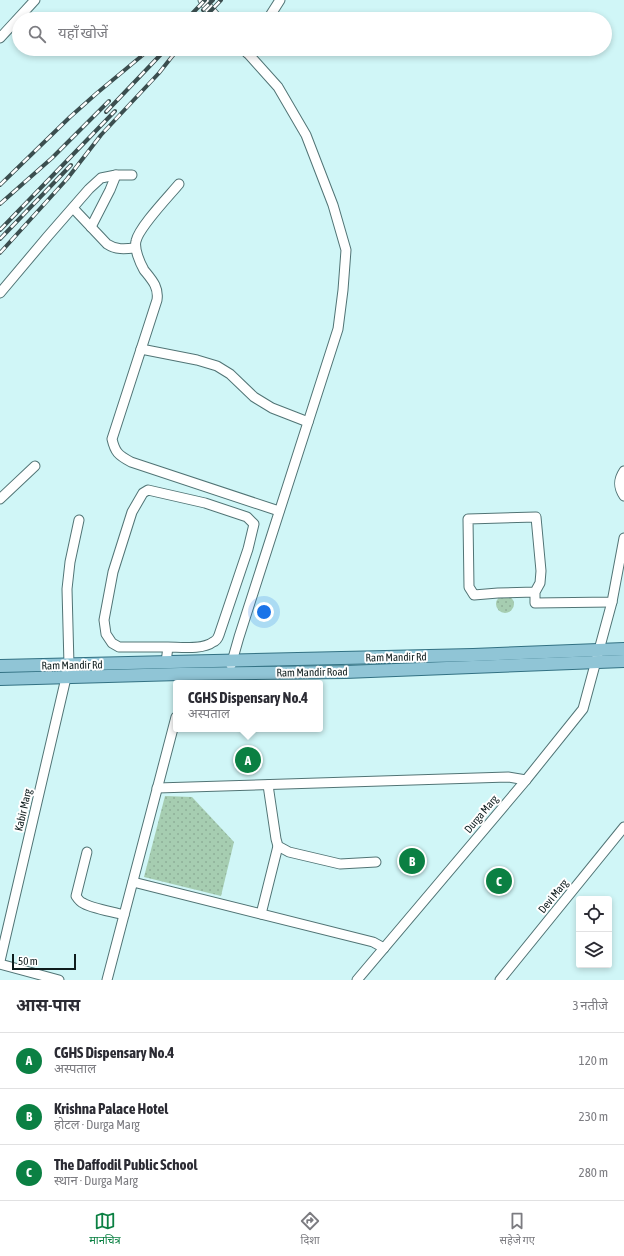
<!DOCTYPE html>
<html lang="hi">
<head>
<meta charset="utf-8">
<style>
  :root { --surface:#fff; --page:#f7f7f7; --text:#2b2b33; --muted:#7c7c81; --line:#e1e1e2; --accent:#0b8043 }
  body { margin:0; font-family:"Asap Condensed","Noto Sans Devanagari",sans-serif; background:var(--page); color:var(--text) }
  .controls { position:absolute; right:12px; bottom:12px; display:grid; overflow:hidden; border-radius:4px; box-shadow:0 2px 6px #0003 }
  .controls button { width:36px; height:36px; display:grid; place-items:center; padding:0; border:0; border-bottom:1px solid var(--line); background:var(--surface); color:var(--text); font:20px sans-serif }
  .scale { position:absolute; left:12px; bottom:10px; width:64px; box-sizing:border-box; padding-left:4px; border:2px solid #0e1c1d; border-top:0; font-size:11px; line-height:14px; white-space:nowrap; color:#0e1c1d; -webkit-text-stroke:3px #fff; paint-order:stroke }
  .you { position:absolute; left:264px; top:612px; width:14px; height:14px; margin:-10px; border:3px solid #fff; border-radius:50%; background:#1a73e8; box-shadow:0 0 0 6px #1a73e833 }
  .badge { display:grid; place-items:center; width:26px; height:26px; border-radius:50%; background:var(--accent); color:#fff; font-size:13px; font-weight:700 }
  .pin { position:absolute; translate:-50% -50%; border:2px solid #fff; box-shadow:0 1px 4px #0006 }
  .popup { position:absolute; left:173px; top:680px; width:150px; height:52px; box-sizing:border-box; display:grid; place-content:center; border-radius:4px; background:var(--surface); filter:drop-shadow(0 1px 3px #0005); font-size:13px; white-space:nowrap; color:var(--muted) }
  .popup b { font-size:15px; color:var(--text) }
  .popup::after { content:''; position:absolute; left:50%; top:100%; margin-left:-8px; border:8px solid transparent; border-top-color:var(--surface) }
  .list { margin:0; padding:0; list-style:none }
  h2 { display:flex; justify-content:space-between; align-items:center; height:52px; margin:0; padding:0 16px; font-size:17px }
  h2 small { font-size:13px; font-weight:400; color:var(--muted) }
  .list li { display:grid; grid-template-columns:26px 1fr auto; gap:12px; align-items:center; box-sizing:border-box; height:56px; padding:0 16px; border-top:1px solid var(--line) }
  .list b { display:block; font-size:15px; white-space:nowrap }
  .list p { margin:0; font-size:13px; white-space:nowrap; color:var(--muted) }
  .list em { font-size:13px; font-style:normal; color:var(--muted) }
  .icon { flex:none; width:22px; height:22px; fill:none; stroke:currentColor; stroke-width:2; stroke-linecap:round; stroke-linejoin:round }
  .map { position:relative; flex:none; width:624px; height:980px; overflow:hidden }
  .search { position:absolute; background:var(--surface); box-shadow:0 2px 6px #0003; left:12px; right:12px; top:12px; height:44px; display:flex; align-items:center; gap:10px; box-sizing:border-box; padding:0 14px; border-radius:22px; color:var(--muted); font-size:15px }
  .sheet { height:220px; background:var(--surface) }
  nav { display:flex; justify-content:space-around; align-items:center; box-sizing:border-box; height:56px; border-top:1px solid var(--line); background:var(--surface); font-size:11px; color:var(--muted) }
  nav a { display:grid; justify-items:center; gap:2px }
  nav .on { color:var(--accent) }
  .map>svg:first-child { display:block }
</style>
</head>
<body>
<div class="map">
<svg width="624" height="980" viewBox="0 0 624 980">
  <defs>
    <pattern id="grass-dots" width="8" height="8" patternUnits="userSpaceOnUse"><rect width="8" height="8" fill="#a6cdb1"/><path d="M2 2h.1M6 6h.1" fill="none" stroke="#8eaf98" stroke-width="1.8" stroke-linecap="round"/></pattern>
  </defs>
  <rect width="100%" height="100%" fill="#d0f6f7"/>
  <g fill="url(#grass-dots)">
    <circle cx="505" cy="604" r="9"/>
    <polygon points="165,796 192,797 234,842 221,896 144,877"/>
  </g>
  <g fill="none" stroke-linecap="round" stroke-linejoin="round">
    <g stroke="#517475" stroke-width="11">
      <g id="minor">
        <polyline points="203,0 207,6 218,19"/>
        <polyline points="268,19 280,0"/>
        <polyline points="0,38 35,0"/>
        <polyline points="247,53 258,49"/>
        <path d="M179,184c-10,12 -40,43 -43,57 -2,8 4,22 8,29 8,10 15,17 13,30l-45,139c3,13 6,16 19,23l148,49"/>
        <path d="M73,208l34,36c9,6 18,5 28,4"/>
        <polyline points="91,227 110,190 116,175"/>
        <polyline points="0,293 48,236 89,189 101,178 116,175 132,175"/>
        <polyline points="141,349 197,360 217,366 230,374 254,397 272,408 308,422"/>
        <path d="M624,471c-6,9 -6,16 0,25"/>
        <polyline points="0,499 35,466"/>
        <polyline points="535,592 498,593 474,595 469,587 468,519 536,517 541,571 540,583 535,592 535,603 612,602 624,538"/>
        <path d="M166,662l2,-15c12,0 35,3 45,-5 3,-1 5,-4 6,-7l29,-86 6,-25 -7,-7 -42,-14 -57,-13 -5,3 -11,19 -19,60 -9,48 2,14 6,9 7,4h49"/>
        <polyline points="231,665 239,637 338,329 343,290 346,250 333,205 306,135 278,87 244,49"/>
        <polyline points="268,785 276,839 278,846 289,852 340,864 376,862"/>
        <polyline points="157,788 508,777 526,780"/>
        <path d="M87,852l-11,44c2,3 4,6 7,7 7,5 31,9 41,12"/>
        <polyline points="133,882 373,942 384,948"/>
        <polyline points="261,914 278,846"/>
        <polyline points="0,961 69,665 67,589 70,562 79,520"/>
        <polyline points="0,964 59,980"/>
        <polyline points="107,980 176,717"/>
        <polyline points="357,980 526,780 583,709 612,602"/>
        <polyline points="500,980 624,827"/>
      </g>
    </g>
    <g stroke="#327183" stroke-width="14">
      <g id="major">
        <polyline points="0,666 473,655 624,649"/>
        <polyline points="0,679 180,674 345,672 624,661"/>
      </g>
    </g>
    <use href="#minor" stroke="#fff" stroke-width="9"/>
    <use href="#major" stroke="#90c5d6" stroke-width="12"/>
    <g stroke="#3b4e4f" stroke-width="4">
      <g id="rail">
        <polyline points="203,10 213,0"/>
        <polyline points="187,19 205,0"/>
        <polyline points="203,19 221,0"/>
        <polyline points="106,112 166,49"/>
        <polyline points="0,185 70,117 97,93 150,49"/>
        <polyline points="0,204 52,158 109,101"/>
        <polyline points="0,230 115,111"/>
        <polyline points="0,239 71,165"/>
        <polyline points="0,253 67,179 101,135 159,73 178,49"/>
      </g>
    </g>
    <use href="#rail" stroke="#fff" stroke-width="2.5" stroke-dasharray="8" stroke-linecap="butt"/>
  </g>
  <g text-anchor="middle" stroke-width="4" stroke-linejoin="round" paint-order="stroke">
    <g font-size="11" fill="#0e1c1d" stroke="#fff">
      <text transform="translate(396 657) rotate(-1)" y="4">Ram Mandir Rd</text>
      <text transform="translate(72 665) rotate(-1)" y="4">Ram Mandir Rd</text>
      <text transform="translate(312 672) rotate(-1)" y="4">Ram Mandir Road</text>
      <text transform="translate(23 810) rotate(-77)" y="4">Kabir Marg</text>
      <text transform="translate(481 814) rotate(-50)" y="4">Durga Marg</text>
      <text transform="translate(553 896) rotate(-51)" y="4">Devi Marg</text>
    </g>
  </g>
</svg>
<div class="controls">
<button><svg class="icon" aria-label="locate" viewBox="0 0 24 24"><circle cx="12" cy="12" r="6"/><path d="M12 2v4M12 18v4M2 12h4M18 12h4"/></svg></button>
<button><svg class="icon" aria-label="layers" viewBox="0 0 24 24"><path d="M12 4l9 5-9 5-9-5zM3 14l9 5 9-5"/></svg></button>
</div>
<div class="scale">50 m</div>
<div class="you"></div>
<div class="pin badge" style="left:248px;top:760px">A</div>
<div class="popup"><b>CGHS Dispensary No.4</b>अस्पताल</div>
<div class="pin badge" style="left:412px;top:861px">B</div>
<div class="pin badge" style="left:499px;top:881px">C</div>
<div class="search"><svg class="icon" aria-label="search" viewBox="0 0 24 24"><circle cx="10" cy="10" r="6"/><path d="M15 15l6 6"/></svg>यहाँ खोजें</div>
</div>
<section class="sheet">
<h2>आस-पास<small>3 नतीजे</small></h2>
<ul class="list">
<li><span class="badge">A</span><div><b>CGHS Dispensary No.4</b><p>अस्पताल</p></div><em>120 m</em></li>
<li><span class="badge">B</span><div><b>Krishna Palace Hotel</b><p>होटल · Durga Marg</p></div><em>230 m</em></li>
<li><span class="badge">C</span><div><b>The Daffodil Public School</b><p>स्थान · Durga Marg</p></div><em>280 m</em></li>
</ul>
</section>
<nav>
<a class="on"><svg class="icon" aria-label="map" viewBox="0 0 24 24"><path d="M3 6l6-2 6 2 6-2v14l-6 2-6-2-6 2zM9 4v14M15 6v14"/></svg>मानचित्र</a>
<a><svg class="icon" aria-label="directions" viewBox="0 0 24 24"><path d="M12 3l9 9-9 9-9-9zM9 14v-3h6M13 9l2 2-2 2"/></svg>दिशा</a>
<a><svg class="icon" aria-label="saved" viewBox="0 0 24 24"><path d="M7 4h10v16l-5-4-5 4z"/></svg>सहेजे गए</a>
</nav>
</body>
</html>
